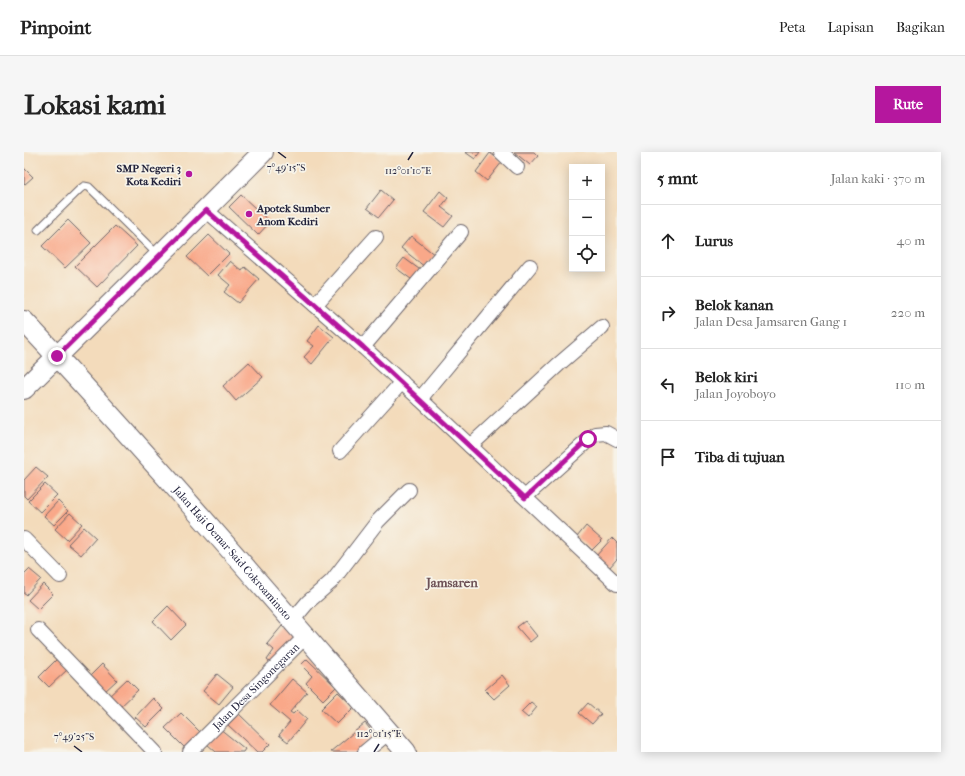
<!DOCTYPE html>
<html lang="id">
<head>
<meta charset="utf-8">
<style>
  :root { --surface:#fff; --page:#f6f6f6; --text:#222; --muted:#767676; --line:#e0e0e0; --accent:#b5179e }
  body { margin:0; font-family:"IM FELL French Canon",serif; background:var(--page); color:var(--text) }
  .controls { position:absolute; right:12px; top:12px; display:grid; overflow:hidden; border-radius:0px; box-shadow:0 2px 10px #0003 }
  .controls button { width:36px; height:36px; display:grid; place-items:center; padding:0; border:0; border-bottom:1px solid var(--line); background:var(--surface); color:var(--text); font:20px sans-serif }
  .stop { position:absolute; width:12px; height:12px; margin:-9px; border:3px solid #b5179e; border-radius:50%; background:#fff }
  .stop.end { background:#b5179e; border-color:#fff; box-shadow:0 1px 4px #0008 }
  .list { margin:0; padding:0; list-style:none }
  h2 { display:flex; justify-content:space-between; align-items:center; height:52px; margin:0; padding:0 16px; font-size:17px }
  h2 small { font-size:13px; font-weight:400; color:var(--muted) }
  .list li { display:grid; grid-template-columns:26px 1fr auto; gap:12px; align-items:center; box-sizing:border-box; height:72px; padding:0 16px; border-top:1px solid var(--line) }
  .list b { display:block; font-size:15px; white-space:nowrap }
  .list p { margin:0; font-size:13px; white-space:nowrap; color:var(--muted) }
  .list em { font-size:13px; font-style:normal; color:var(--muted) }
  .icon { flex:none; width:22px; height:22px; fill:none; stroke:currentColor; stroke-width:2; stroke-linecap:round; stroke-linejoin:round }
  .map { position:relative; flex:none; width:593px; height:600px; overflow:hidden; border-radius:0px }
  header { display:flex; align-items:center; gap:24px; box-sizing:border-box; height:56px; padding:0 20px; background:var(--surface); border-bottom:1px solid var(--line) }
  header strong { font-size:19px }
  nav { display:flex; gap:22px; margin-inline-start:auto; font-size:14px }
  .intro { display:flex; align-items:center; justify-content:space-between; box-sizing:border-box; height:96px; padding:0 24px }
  h1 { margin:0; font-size:28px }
  .button { padding:10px 18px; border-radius:0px; background:var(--accent); color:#fff; font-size:14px; font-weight:700 }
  main { display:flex; gap:24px; padding:0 24px }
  aside { flex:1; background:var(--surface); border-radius:0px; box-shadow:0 2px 10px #0003 }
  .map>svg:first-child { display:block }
</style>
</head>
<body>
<header>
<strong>Pinpoint</strong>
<nav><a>Peta</a><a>Lapisan</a><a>Bagikan</a></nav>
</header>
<div class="intro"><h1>Lokasi kami</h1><a class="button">Rute</a></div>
<main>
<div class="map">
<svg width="593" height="600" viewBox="0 0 593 600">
  <rect width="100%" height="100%" fill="#f7f3e8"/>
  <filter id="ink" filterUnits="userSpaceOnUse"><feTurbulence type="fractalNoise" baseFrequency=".025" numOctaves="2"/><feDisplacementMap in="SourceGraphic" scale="8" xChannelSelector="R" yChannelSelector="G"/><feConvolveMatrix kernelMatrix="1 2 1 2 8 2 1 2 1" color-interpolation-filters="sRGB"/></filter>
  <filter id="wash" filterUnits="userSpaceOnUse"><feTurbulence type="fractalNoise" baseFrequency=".012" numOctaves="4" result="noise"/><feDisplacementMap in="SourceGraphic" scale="16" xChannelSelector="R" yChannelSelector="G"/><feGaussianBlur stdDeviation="0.9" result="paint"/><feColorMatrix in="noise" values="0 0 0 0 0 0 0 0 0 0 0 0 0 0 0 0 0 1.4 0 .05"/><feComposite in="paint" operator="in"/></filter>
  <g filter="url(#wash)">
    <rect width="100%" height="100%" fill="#f3dbbb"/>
    <g id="blocks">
      <g fill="#f9a889">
        <polygon points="441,0 456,0 451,7"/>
        <polygon points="490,0 510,0 514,4 506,13"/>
        <polygon points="466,1 478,10 463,29 452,20"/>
        <polygon points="0,16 9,25 0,33"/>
        <polygon points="357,38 369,48 355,65 343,56"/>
        <polygon points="416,39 424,46 417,55 429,64 420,75 400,60"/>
        <polygon points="217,43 246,70 234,83 205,55"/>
        <polygon points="44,68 67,91 41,116 18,94"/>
        <polygon points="91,74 113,94 73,135 51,114"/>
        <polygon points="185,83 205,102 183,124 163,105"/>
        <polygon points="387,84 411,103 401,115 377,96"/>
        <polygon points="380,106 399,120 391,130 372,116"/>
        <polygon points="206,109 218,119 221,115 235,127 214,151 200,140 206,133 194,123"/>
        <polygon points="295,173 310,185 288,212 280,205 290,194 283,189"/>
        <polygon points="225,210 239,225 212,249 199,234"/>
        <polygon points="12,315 24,325 3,347 0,344 0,328"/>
        <polygon points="21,332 33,343 16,360 4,349"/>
        <polygon points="34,349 44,359 30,373 20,364"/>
        <polygon points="46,361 58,372 43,388 31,377"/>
        <polygon points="562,374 578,388 568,398 553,385"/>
        <polygon points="60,375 72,386 57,403 44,392"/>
        <polygon points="588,386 593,391 593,407 585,416 572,404"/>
        <polygon points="5,417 17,427 2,443 0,442 0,422"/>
        <polygon points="19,432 29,442 14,457 4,448"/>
        <polygon points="144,454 162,473 147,488 129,469"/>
        <polygon points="501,469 513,484 506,490 493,475"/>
        <polygon points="258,474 272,486 249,513 243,508 250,498 243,492"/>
        <polygon points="35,505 45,516 25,535 15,525"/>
        <polygon points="283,507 312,535 299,548 282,531 288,524 277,513"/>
        <polygon points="78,512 93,528 79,541 64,526"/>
        <polygon points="193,522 209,535 195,552 179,539"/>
        <polygon points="478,523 486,533 470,547 461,538"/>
        <polygon points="103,527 114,538 94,557 83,546"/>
        <polygon points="268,527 283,540 266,560 269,562 273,558 283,567 264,590 255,583 266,570 246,553"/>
        <polygon points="314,540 330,555 313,572 297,557"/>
        <polygon points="129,546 140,557 122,575 111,565"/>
        <polygon points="507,550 513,555 504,566 497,560"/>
        <polygon points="564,551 577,562 568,572 555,561"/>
        <polygon points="157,561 178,582 163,598 141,576"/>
        <polygon points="215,562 246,592 238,600 233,600 204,573"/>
        <polygon points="341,571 351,583 332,600 306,600"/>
        <polygon points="195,576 221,597 219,600 192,600 183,592"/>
      </g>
    </g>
  </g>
  <g filter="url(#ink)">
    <use href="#blocks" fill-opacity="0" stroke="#6b6368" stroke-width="1"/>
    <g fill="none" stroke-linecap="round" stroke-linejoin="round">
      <g stroke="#6b6368" stroke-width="9">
        <polyline id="service" points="14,78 56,37 60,34 65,35 134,103"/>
      </g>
      <g stroke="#6b6368" stroke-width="16">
        <g id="minor">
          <polyline points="477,0 493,15"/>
          <polyline points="182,58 339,195 396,247 593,432"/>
          <polyline points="291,153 352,85"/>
          <polyline points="339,195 437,80"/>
          <polyline points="396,247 506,114"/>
          <polyline points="446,294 535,212 578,175"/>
          <polyline points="316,299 378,230"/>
          <polyline points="501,345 571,282 582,281 593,287"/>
          <polyline points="0,387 36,424"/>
          <polyline points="268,469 284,450 308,429 354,369 385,338"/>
          <polyline points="14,478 131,600"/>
          <path id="s1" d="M166,600l115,-115"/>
          <polyline points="341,600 365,580"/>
        </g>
      </g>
      <g stroke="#6b6368" stroke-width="22">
        <g id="secondary">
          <path id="s2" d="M0,169c131,140 256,286 382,431"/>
          <polyline points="0,237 135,104 239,0"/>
        </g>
      </g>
      <use href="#service" stroke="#fff" stroke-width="7"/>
      <use href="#minor" stroke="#fff" stroke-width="14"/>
      <use href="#secondary" stroke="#fff" stroke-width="20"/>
    </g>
  </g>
  <g fill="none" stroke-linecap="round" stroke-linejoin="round" filter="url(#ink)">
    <polyline stroke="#b5179e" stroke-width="5" points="33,204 182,58 339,195 501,346 564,287"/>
  </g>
  <path fill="none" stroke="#22223b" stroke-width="1.5" d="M254,0l8,6M384,8l5,-8M50,594l8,6M350,600l5,-8"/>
  <g fill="#b5179e" stroke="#f7f3e8" stroke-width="1.5">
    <circle cx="165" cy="22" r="4"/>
    <circle cx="225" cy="62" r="4"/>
  </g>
  <g text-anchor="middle" stroke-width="3.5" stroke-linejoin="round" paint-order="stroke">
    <g font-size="11" font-weight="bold" fill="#22223b" stroke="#f7f3e8" text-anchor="end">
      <text x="157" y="20">SMP Negeri 3<tspan x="157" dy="13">Kota Kediri</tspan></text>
      <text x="233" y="60" text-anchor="start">Apotek Sumber<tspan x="233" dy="13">Anom Kediri</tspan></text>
    </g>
    <g font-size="11" fill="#22223b" stroke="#f7f3e8">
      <text dy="4" stroke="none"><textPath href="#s2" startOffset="312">Jalan Haji Oemar Said Cokroaminoto</textPath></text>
      <text dy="4" stroke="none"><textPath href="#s1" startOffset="93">Jalan Desa Singonegaran</textPath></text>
    </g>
    <g font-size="13" font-weight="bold" fill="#6d5156" stroke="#f7f3e8">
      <text x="428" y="435">Jamsaren</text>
    </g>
  </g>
  <g font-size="10" text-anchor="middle" fill="#22223b" stroke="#f7f3e8" stroke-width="3.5" stroke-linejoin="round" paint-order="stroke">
    <text x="262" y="19">7°49'15"S</text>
    <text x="384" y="22">112°01'10"E</text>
    <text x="355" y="585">112°01'15"E</text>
    <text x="50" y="588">7°49'25"S</text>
  </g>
</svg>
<div class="controls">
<button>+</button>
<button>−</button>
<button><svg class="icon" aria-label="locate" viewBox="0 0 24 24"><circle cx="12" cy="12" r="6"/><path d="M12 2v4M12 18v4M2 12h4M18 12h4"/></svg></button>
</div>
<div class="stop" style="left:564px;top:287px"></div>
<div class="stop end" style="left:33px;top:204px"></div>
</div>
<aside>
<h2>5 mnt<small>Jalan kaki · 370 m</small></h2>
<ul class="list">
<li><svg class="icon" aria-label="ahead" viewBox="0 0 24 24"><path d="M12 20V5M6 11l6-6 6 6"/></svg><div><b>Lurus</b></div><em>40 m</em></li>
<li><svg class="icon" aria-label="right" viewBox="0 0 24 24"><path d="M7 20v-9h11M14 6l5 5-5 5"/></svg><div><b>Belok kanan</b><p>Jalan Desa Jamsaren Gang 1</p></div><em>220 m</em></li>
<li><svg class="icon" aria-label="left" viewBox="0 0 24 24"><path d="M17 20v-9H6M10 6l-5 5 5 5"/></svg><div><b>Belok kiri</b><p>Jalan Joyoboyo</p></div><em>110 m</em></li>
<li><svg class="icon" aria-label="arrive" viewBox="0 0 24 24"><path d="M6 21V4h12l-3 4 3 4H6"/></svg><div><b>Tiba di tujuan</b></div></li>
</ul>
</aside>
</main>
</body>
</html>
